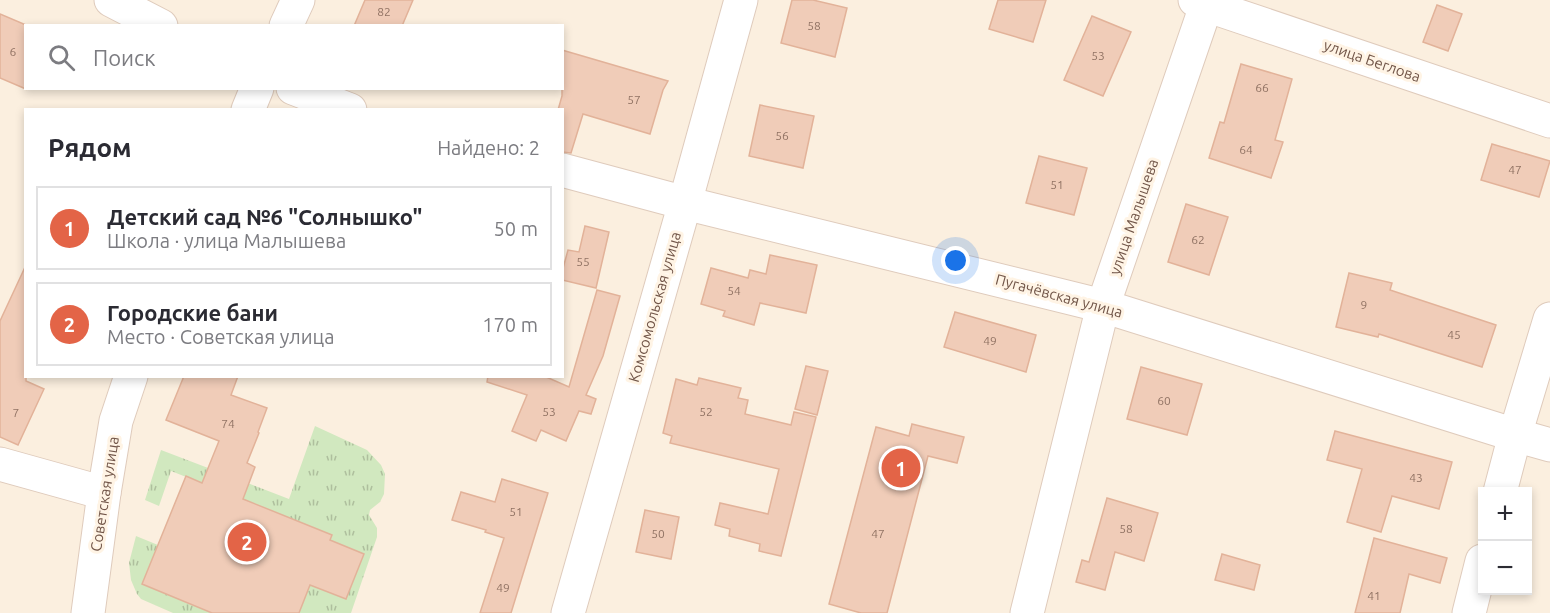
<!DOCTYPE html>
<html lang="ru">
<head>
<meta charset="utf-8">
<style>
  :root { --surface:#fff; --page:#f2f2f3; --text:#2b2b33; --muted:#7c7c81; --line:#e1e1e2; --accent:#e36447 }
  body { margin:0; font-family:Ubuntu,sans-serif; background:var(--page); color:var(--text) }
  .controls { position:absolute; right:18px; bottom:18px; display:grid; overflow:hidden; border-radius:0px; box-shadow:0 3px 9px #0003 }
  .controls button { width:54px; height:54px; display:grid; place-items:center; padding:0; border:0; border-bottom:2px solid var(--line); background:var(--surface); color:var(--text); font:30px sans-serif }
  .you { position:absolute; left:956px; top:261px; width:21px; height:21px; margin:-15px; border:4px solid #fff; border-radius:50%; background:#1a73e8; box-shadow:0 0 0 9px #1a73e833 }
  .badge { display:grid; place-items:center; width:39px; height:39px; border-radius:50%; background:var(--accent); color:#fff; font-size:20px; font-weight:700 }
  .pin { position:absolute; translate:-50% -50%; border:3px solid #fff; box-shadow:0 2px 6px #0006 }
  .list { margin:0; padding:0; list-style:none }
  h2 { display:flex; justify-content:space-between; align-items:center; height:78px; margin:0; padding:0 24px; font-size:26px }
  h2 small { font-size:20px; font-weight:400; color:var(--muted) }
  .list li { display:grid; grid-template-columns:39px 1fr auto; gap:18px; align-items:center; box-sizing:border-box; height:84px; margin:0 12px 12px; padding:0 12px; border:2px solid var(--line); border-radius:0px }
  .list b { display:block; font-size:22px; white-space:nowrap }
  .list p { margin:0; font-size:20px; white-space:nowrap; color:var(--muted) }
  .list em { font-size:20px; font-style:normal; color:var(--muted) }
  .icon { flex:none; width:33px; height:33px; fill:none; stroke:currentColor; stroke-width:2; stroke-linecap:round; stroke-linejoin:round }
  .map { position:relative; flex:none; width:1550px; height:613px; overflow:hidden }
  .search { position:absolute; background:var(--surface); box-shadow:0 3px 9px #0003; left:24px; top:24px; width:540px; height:66px; display:flex; align-items:center; gap:15px; box-sizing:border-box; padding:0 21px; border-radius:0px; color:var(--muted); font-size:22px }
  .panel { position:absolute; background:var(--surface); box-shadow:0 3px 9px #0003; left:24px; top:108px; width:540px; height:270px; border-radius:0px }
  .map>svg:first-child { display:block }
</style>
</head>
<body>
<div class="map">
<svg width="1550" height="613" viewBox="0 0 1550 613">
  <defs>
    <pattern id="grass-tufts" width="24" height="20" patternUnits="userSpaceOnUse" patternTransform="scale(1.5)"><rect width="24" height="20" fill="#d1e8bf"/><path d="M3 7l-1-3M5 7V3M7 7l1-3M15 17l-1-3M17 17v-4M19 17l1-3" fill="none" stroke="#aebf9d"/></pattern>
  </defs>
  <rect width="100%" height="100%" fill="#fbefdf"/>
  <g fill="url(#grass-tufts)">
    <polygon points="315,426 367,450 381,465 385,474 384,494 380,502 370,510 369,515 377,528 377,537 351,613 299,613 310,585 346,599 364,554 330,540 332,535 171,471 159,506 145,500 161,450 289,499"/>
    <polygon points="136,536 158,545 142,584 212,613 173,613 141,599 137,594 131,580 129,563"/>
  </g>
  <g fill="#f0ccb8" stroke="#e2b299" stroke-width="1.5">
    <polygon points="365,0 413,0 402,26 354,26"/>
    <polygon points="792,0 813,0 847,8 835,57 781,43"/>
    <polygon points="998,0 1046,0 1033,42 989,29"/>
    <polygon points="1437,5 1462,14 1448,51 1423,42"/>
    <polygon points="0,14 26,25 26,89 0,78"/>
    <polygon points="1092,16 1131,32 1103,96 1064,80"/>
    <polygon points="562,50 668,81 663,90 650,134 583,114 571,153 562,152 562,110 558,110 562,96"/>
    <polygon points="1241,64 1292,79 1275,140 1283,142 1271,178 1209,158 1220,122 1224,123"/>
    <polygon points="760,105 814,116 803,168 749,156"/>
    <polygon points="1492,144 1550,161 1539,197 1481,180"/>
    <polygon points="1039,156 1087,168 1074,215 1026,203"/>
    <polygon points="1186,204 1228,217 1209,275 1168,262"/>
    <polygon points="585,226 609,232 596,288 562,280 562,272 568,250 579,252"/>
    <polygon points="770,255 817,265 806,313 760,303 754,325 723,316 725,311 701,304 711,268 748,278 750,270 766,274"/>
    <polygon points="26,265 26,381 44,389 18,445 0,437 0,321"/>
    <polygon points="1349,273 1392,283 1390,290 1496,325 1482,367 1379,334 1378,337 1336,327"/>
    <polygon points="597,290 620,296 603,356 586,395 596,399 591,414 579,411 566,441 541,430 536,441 512,431 527,395 487,382 488,376 544,376 569,387"/>
    <polygon points="955,312 1036,335 1026,372 944,347"/>
    <polygon points="806,366 828,371 817,415 795,409"/>
    <polygon points="1141,367 1202,384 1187,435 1127,419"/>
    <polygon points="184,376 238,376 231,395 267,408 258,432 259,433 247,463 255,467 243,499 332,535 330,540 364,554 346,599 310,585 299,613 212,613 142,584 186,476 202,483 219,441 166,420"/>
    <polygon points="699,378 741,388 738,398 748,400 745,414 791,425 794,412 816,417 781,556 759,551 760,544 729,536 730,529 715,525 720,503 768,514 779,469 670,443 672,436 663,433 676,379 697,385"/>
    <polygon points="912,424 964,437 957,463 928,456 887,613 861,613 829,604 876,427 909,436"/>
    <polygon points="1335,431 1452,462 1439,509 1392,496 1381,532 1347,522 1362,469 1327,460"/>
    <polygon points="502,479 548,493 511,613 480,613 504,538 485,532 486,530 452,520 461,492 495,502"/>
    <polygon points="1107,498 1158,513 1144,561 1115,552 1105,590 1076,582 1082,560 1089,562"/>
    <polygon points="645,510 679,517 671,559 636,552"/>
    <polygon points="1374,538 1447,558 1440,583 1409,574 1400,613 1355,613"/>
    <polygon points="1222,554 1260,565 1254,590 1215,580"/>
  </g>
  <g fill="none" stroke-linecap="round" stroke-linejoin="round">
    <g stroke="#dfcbbc" stroke-width="35">
      <g id="minor">
        <polyline points="1195,0 1206,5 1550,121"/>
        <polyline points="0,464 104,493"/>
        <polyline points="1500,492 1515,435 1550,319"/>
        <polyline points="568,613 685,203 741,0"/>
        <polyline points="1027,613 1103,306 1208,0"/>
        <polyline points="1469,613 1482,561"/>
      </g>
    </g>
    <g stroke="#dfcbbc" stroke-width="35">
      <g id="tertiary">
        <polyline points="111,0 161,26"/>
        <polyline points="286,26 298,0"/>
        <polyline points="293,88 350,110"/>
        <polyline points="248,110 257,88"/>
        <polyline points="562,170 685,203 1103,306 1515,435 1550,445"/>
        <polyline points="88,613 104,493 116,421 131,376"/>
      </g>
    </g>
    <use href="#minor" stroke="#fff" stroke-width="33"/>
    <use href="#tertiary" stroke="#fff" stroke-width="33"/>
  </g>
  <g text-anchor="middle" stroke-width="6" stroke-linejoin="round" paint-order="stroke">
    <g font-size="12" fill="#917364">
      <text x="384" y="16">82</text>
      <text x="814" y="30">58</text>
      <text x="13" y="56">6</text>
      <text x="1098" y="60">53</text>
      <text x="1262" y="92">66</text>
      <text x="634" y="104">57</text>
      <text x="782" y="140">56</text>
      <text x="1246" y="154">64</text>
      <text x="1515" y="174">47</text>
      <text x="1057" y="189">51</text>
      <text x="1198" y="244">62</text>
      <text x="583" y="266">55</text>
      <text x="734" y="295">54</text>
      <text x="1364" y="309">9</text>
      <text x="1454" y="339">45</text>
      <text x="990" y="345">49</text>
      <text x="1164" y="405">60</text>
      <text x="549" y="416">53</text>
      <text x="706" y="416">52</text>
      <text x="16" y="417">7</text>
      <text x="228" y="428">74</text>
      <text x="1416" y="482">43</text>
      <text x="516" y="516">51</text>
      <text x="1126" y="533">58</text>
      <text x="658" y="538">50</text>
      <text x="878" y="538">47</text>
      <text x="503" y="592">49</text>
      <text x="1374" y="600">41</text>
    </g>
    <g font-size="15" fill="#715548" stroke="#fff4e5">
      <text transform="translate(1372 61) rotate(19)" y="5">улица Беглова</text>
      <text transform="translate(1134 217) rotate(-71)" y="5">улица Малышева</text>
      <text transform="translate(1059 296) rotate(15)" y="5">Пугачёвская улица</text>
      <text transform="translate(655 307) rotate(-74)" y="5">Комсомольская улица</text>
      <text transform="translate(105 494) rotate(-81)" y="5">Советская улица</text>
    </g>
  </g>
</svg>
<div class="controls">
<button>+</button>
<button>−</button>
</div>
<div class="you"></div>
<div class="pin badge" style="left:901px;top:468px">1</div>
<div class="pin badge" style="left:247px;top:542px">2</div>
<div class="search"><svg class="icon" aria-label="search" viewBox="0 0 24 24"><circle cx="10" cy="10" r="6"/><path d="M15 15l6 6"/></svg>Поиск</div>
<section class="panel">
<h2>Рядом<small>Найдено: 2</small></h2>
<ul class="list">
<li><span class="badge">1</span><div><b>Детский сад №6 &quot;Солнышко&quot;</b><p>Школа · улица Малышева</p></div><em>50 m</em></li>
<li><span class="badge">2</span><div><b>Городские бани</b><p>Место · Советская улица</p></div><em>170 m</em></li>
</ul>
</section>
</div>
</body>
</html>
